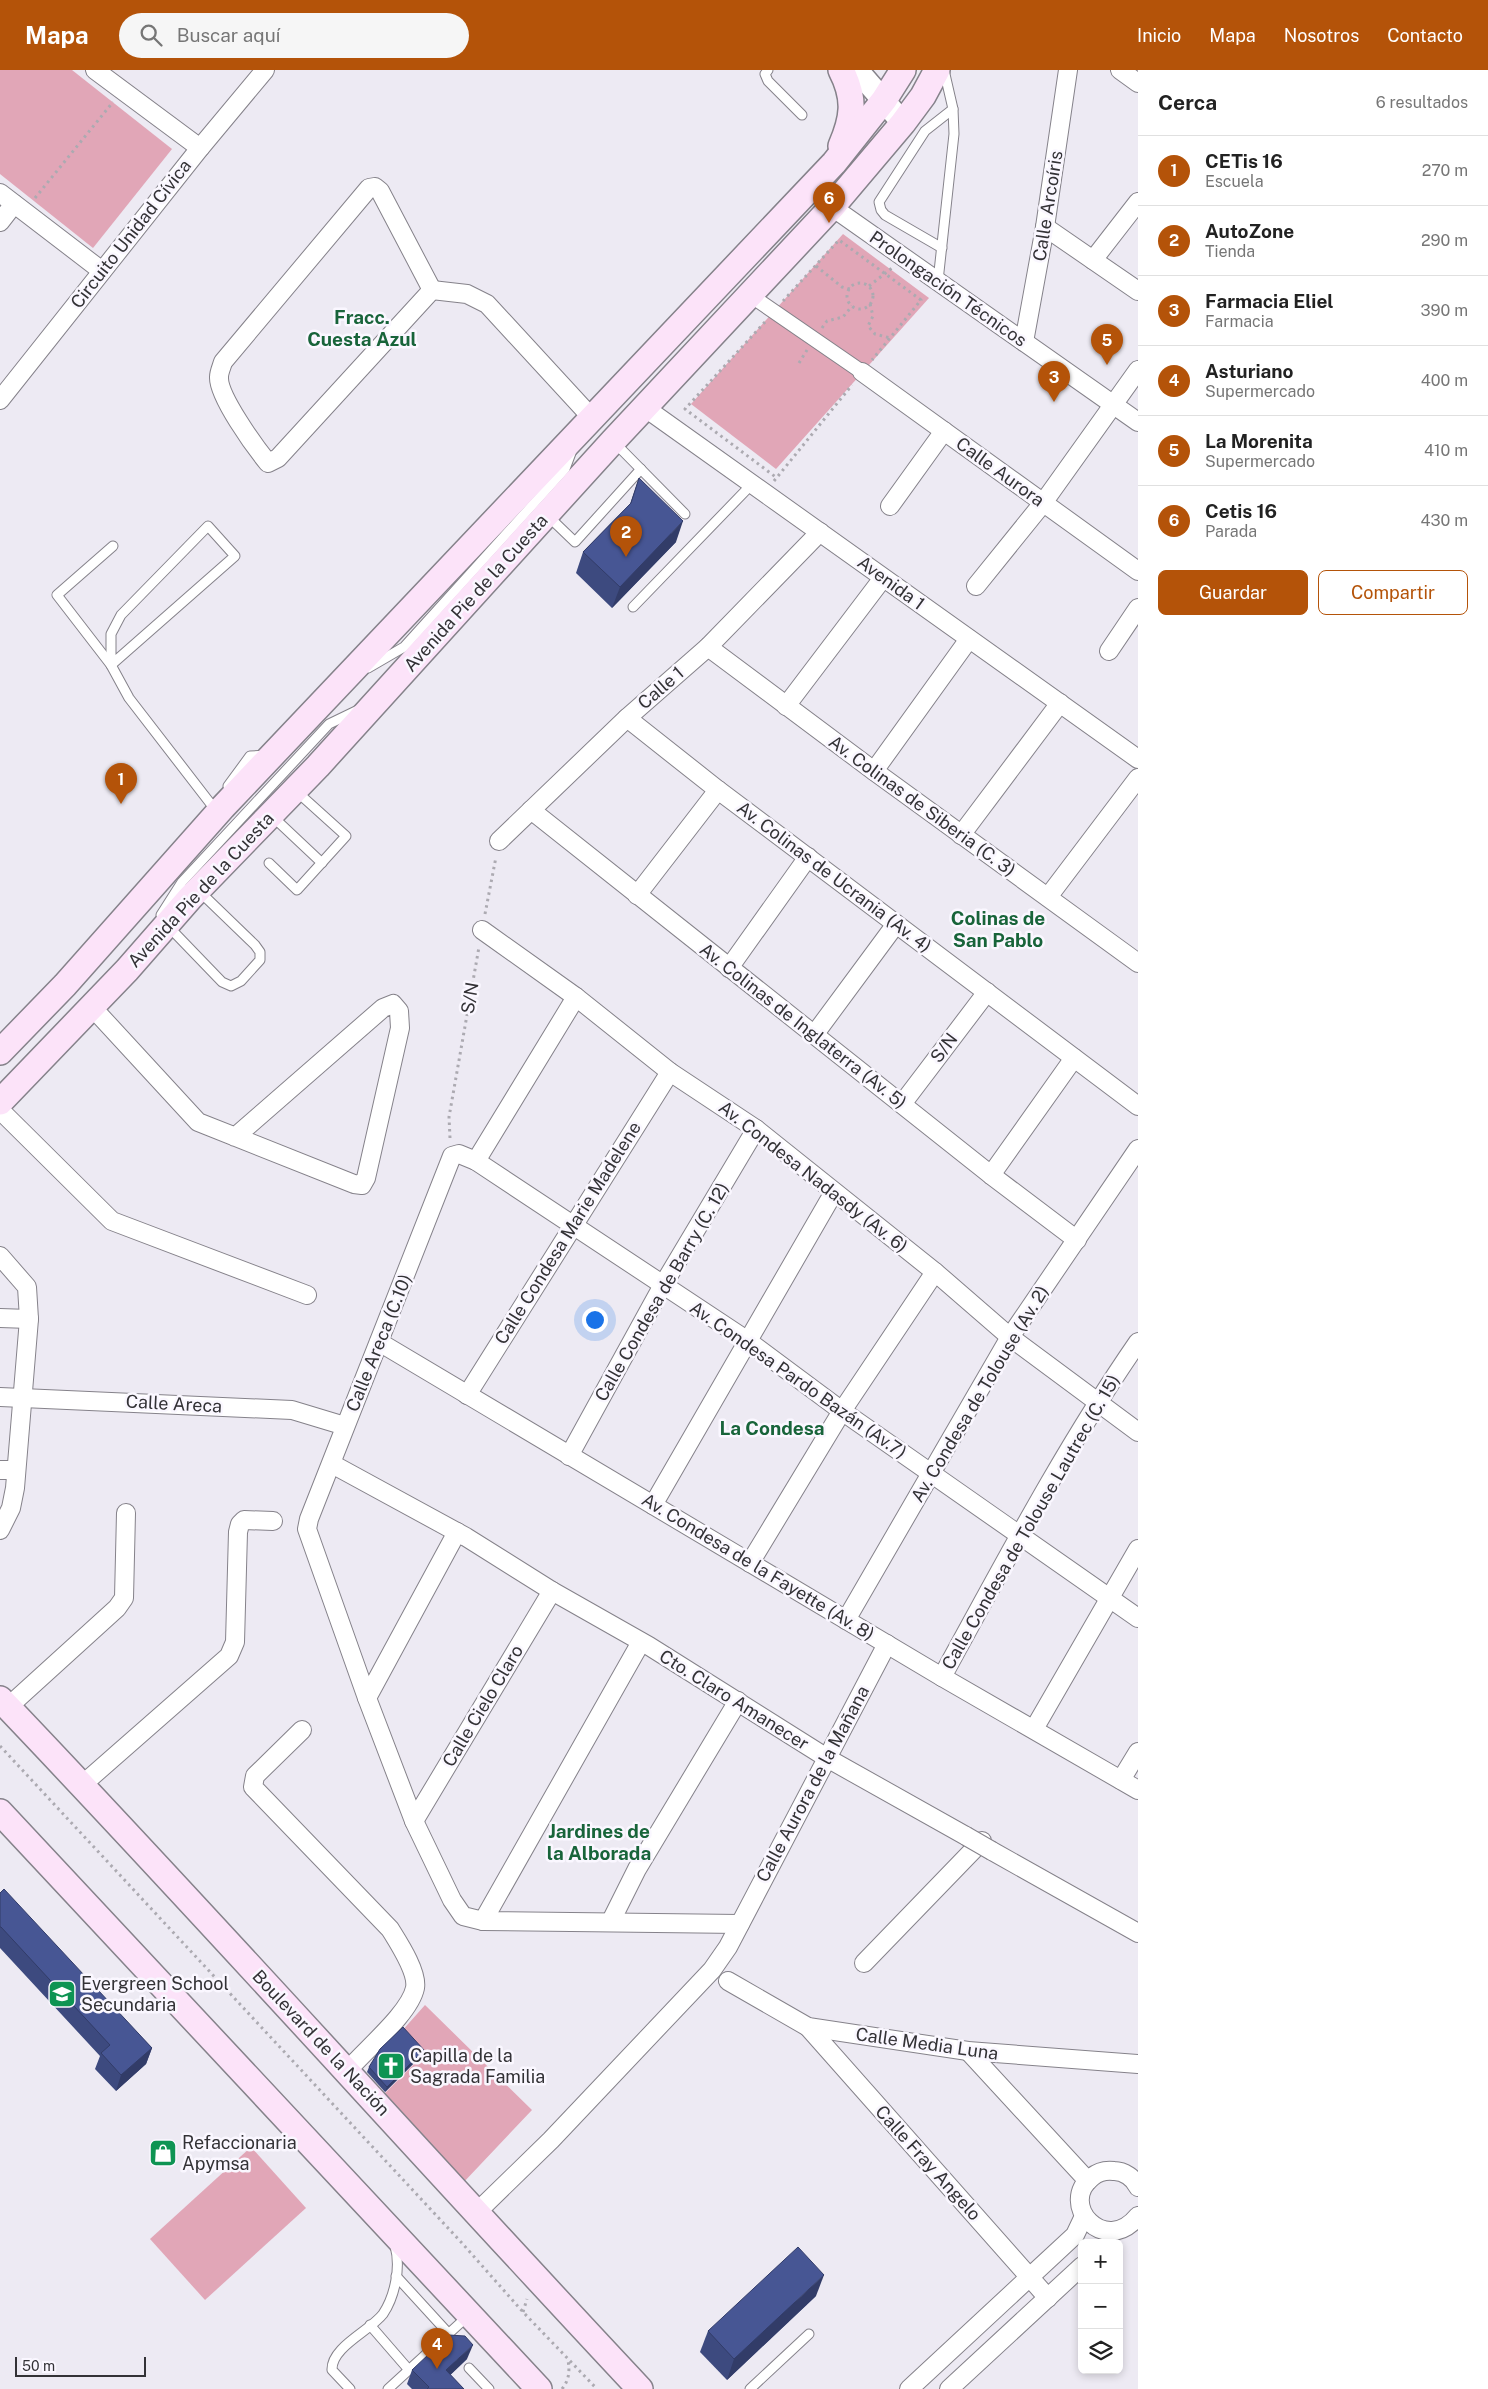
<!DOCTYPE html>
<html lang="es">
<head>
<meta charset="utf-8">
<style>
  :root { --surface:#fff; --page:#f6f6f6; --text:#222; --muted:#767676; --line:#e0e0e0; --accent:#b45309 }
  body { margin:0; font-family:"Public Sans",sans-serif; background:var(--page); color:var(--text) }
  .controls { position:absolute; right:15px; bottom:15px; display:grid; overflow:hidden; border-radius:8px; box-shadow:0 2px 8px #0003 }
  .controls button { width:45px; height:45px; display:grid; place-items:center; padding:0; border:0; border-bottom:1px solid var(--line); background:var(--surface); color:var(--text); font:25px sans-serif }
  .scale { position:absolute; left:15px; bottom:12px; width:131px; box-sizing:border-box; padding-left:5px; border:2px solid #333236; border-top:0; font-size:14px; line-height:18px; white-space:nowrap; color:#333236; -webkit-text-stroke:4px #faf7ff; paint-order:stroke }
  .you { position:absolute; left:594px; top:1249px; width:18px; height:18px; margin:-12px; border:4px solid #fff; border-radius:50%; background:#1a73e8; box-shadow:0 0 0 8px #1a73e833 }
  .badge { display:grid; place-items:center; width:32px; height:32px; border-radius:50%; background:var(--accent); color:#fff; font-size:16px; font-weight:700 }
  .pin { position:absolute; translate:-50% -41px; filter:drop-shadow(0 1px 2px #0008) }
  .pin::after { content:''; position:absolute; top:26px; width:18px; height:15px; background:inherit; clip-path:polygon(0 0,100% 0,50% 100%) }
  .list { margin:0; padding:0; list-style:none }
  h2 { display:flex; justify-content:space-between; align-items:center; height:65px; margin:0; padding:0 20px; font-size:21px }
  h2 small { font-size:16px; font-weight:400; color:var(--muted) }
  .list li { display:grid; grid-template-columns:32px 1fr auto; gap:15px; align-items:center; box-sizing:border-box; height:70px; padding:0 20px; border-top:1px solid var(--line) }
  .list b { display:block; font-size:19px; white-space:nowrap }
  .list p { margin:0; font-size:16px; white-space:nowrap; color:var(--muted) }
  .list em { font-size:16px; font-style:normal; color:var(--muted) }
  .actions { display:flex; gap:10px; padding:15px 20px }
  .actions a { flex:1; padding:11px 0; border:1px solid var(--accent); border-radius:8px; text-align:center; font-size:18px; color:var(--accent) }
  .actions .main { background:var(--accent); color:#fff }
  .icon { flex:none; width:28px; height:28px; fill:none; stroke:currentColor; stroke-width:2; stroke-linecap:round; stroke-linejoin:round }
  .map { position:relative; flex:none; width:1138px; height:2319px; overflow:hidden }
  header { display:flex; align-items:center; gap:30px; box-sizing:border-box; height:70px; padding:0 25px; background:var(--accent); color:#fff }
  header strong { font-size:24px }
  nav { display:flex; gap:28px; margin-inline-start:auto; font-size:18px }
  .search { width:350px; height:45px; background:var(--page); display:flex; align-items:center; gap:12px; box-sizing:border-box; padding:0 18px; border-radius:28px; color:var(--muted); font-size:19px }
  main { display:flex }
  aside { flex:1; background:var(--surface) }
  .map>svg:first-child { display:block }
</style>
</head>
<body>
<header>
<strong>Mapa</strong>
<div class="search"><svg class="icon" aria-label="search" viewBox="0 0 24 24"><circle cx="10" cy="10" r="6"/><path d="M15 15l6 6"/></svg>Buscar aquí</div>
<nav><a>Inicio</a><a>Mapa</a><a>Nosotros</a><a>Contacto</a></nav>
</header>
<main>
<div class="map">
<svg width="1138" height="2319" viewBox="0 0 1138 2319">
  <rect width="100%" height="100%" fill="#edeaf3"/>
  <g fill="#e1a6b7">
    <polygon points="0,0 72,0 172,79 93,178 0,104"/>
    <polygon points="843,164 929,228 776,399 691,334"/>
    <polygon points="425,1935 532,2040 462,2114 380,2028 422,1986 401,1962"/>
    <polygon points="251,2077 306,2138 205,2230 150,2169"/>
  </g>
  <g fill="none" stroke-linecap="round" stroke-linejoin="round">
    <g stroke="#85828a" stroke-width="11">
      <g id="service">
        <polyline points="768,0 765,4 768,11 802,45"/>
        <polyline points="942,178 885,145 881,140 879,132 925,61 953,39"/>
        <polyline points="938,211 954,64 953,39 944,0"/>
        <polyline points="615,373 685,444"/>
        <polyline points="548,446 575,472 641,399"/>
        <polygon points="208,456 235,486 111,595 111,564 121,545"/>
        <polyline points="113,476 57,525 111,595 129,628 217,742"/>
        <polyline points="633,537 752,414"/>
        <polyline points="368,598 404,577 565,399 571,383"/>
        <polyline points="228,716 250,686 267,685"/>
        <polyline points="271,745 322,793"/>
        <polyline points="269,793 297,820 346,766 295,720"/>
        <polyline points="161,845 182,812 329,654 358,640"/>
        <polyline points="168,856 222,912 231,916 241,911 260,890 260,882 255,875 198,820"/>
        <polyline points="396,2206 449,2264"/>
        <polyline points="370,2255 409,2300"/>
        <polyline points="469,2298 489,2319"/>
        <path d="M350,2319l-18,-19c-1,-23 38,-39 51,-56 12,-18 18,-47 12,-68"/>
        <polyline points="388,2319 469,2245"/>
        <polyline points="750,2319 809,2264"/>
      </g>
    </g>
    <g stroke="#85828a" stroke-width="16">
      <polyline id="pedestrian" points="750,225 862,302"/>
    </g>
    <g stroke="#85828a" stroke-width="20">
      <g id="minor">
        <polyline points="95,0 200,78"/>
        <polyline points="1120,0 1138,13"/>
        <path d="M375,117l5,4 52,99 -154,168 -10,5c-13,-16 -50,-67 -49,-86 0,-5 3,-11 4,-15l146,-174z"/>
        <polyline points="0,123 102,201"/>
        <polyline points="832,137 1138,352"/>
        <polyline points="0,152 14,134"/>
        <polyline points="1045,157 1138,221"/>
        <polyline points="1093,190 1138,132"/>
        <polyline points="432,220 467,224 487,234 592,348"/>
        <polyline points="1024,272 1045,157 1068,0"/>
        <polyline points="862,302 1138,501"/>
        <polyline points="0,330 200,78 265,0"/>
        <polyline points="644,337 1138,689"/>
        <polyline points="890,436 944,361"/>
        <polyline points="976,516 1043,433 1138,300"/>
        <polyline points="708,577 874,701 1138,893"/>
        <polyline points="1109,581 1138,538"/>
        <polyline points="786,636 883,508"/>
        <polyline points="627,648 718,720 1138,1036"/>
        <polyline points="874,701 969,569"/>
        <polyline points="531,740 991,1105 1077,1170"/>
        <polyline points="961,765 1060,633"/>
        <polyline points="499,771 627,648 708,577 820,462"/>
        <polyline points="637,825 718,720"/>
        <polyline points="1048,827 1138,708"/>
        <polyline points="482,860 576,927 670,1002 756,1059 935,1202 1010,1267 1138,1362"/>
        <polyline points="729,898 808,787"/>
        <polyline points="92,937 198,1052 354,1114 362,1115 366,1108 400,958 399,941 393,934 383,938 235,1067"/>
        <polyline points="814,965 896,854"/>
        <polyline points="902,1034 987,922"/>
        <polyline points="0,1040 112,1151 307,1225"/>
        <polyline points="476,1091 576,927"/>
        <polyline points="991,1105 1074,988"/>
        <polyline points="0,1186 27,1217 29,1249 15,1418 11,1438 0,1460"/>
        <polyline points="0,1248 29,1249"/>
        <polyline points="379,1272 942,1607 1138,1720"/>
        <polyline points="467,1325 670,1002"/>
        <polyline points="0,1327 292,1340 345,1356"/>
        <polyline points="569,1386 663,1215 756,1059"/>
        <polyline points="332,1394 466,1467 552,1521 649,1576 827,1688 966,1766"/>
        <polyline points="0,1400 16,1400"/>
        <polyline points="653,1435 834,1122"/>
        <polyline points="750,1493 842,1341 935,1202"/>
        <polyline points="846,1550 1010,1267 1138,1079"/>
        <path d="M942,1607c62,-113 122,-228 196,-335"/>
        <polyline points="367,1628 457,1462"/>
        <polyline points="8,1637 117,1538 124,1528 126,1443"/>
        <polyline points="1034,1659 1138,1479"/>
        <path d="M302,1660l-47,46 -2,11 137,142c8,13 28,43 25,59 -5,25 -49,61 -67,82"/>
        <polyline points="1121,1710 1138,1682"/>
        <polyline points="82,1715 229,1586 235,1572 238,1462 240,1454 244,1450 273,1451"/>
        <polyline points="414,1751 552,1521"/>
        <polyline points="992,1781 1138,1863"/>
        <polyline points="483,1851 641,1572"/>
        <polyline points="611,1851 637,1799 738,1631"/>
        <polyline points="740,1854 483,1851 463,1846 452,1830 414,1751 367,1628 307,1459 309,1449 452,1086 459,1084 476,1091 748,1271 842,1341 1138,1548"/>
        <polyline points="864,1893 982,1771"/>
        <polyline points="728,1911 808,1957 968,1981 1138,1994"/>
        <polyline points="808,1957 1048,2228"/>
        <polyline points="968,1981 1088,2111"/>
        <path d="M1138,2117c-4,-9 -14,-16 -24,-16 -8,-1 -16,1 -22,6 -35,27 13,80 46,39"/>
        <polyline points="475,2144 551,2070 712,1900 728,1877 887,1574"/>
        <polyline points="909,2319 1075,2165 1084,2146"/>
        <polyline points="949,2319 1082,2196"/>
      </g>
    </g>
    <g stroke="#85828a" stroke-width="25">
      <polyline id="tertiary" points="857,0 903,53"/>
    </g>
    <g stroke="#85828a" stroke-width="28">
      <g id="secondary">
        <path d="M841,76c12,-28 15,-47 0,-76"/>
        <polyline points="0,982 65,915 223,737 834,93 884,30 903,0"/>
        <polyline points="0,1032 127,900 190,828 318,696 613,371 832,137 903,53 923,26 937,0"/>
        <path d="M0,1629c217,227 425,461 640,690"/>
        <polyline points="0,1742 539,2319"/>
      </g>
    </g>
    <g stroke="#acaab1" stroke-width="3" stroke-dasharray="2.5 4" stroke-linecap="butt">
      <polyline points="35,128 113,32"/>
      <polyline points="816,196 842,217 850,219"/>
      <circle cx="860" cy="226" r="13"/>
      <polyline points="869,216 892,198"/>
      <polyline points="783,231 839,170 921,230 872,290"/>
      <polyline points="870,234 873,246 868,256 875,264 890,268"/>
      <polyline points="765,252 685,339 777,408"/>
      <polyline points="822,258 827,251 843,247 852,236"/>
      <polyline points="799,293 807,280"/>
      <polyline points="774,411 852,315"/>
      <polyline points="485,844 496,787"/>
      <polyline points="450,1068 449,1047 479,877"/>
      <polyline points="0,1676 461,2172 523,2242 597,2319"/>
      <polyline points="523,2242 527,2229"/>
      <path d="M562,2319c7,-9 8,-17 6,-29"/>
    </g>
    <use href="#service" stroke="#fff" stroke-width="9"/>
    <use href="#pedestrian" stroke="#fff" stroke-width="14"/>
    <use href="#minor" stroke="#fff" stroke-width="18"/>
    <use href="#tertiary" stroke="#fff" stroke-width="22"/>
    <use href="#secondary" stroke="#fce3f9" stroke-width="25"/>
    <g stroke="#85828a" stroke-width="20" stroke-linecap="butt">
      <polyline id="minor-bridge" points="966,1766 992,1781"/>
    </g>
    <use href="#minor-bridge" stroke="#fff" stroke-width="18"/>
  </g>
  <g fill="#3d4a7f">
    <polygon points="639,408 676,472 612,538 576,503 583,482 630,434"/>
    <polygon points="0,1823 152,1978 146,1994 116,2021 95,1999 100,1986 0,1878"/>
    <polygon points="424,1980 422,1985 385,2022 367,2002 369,1997"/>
    <polygon points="816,2226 727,2310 700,2282 708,2261"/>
    <polygon points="467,2289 450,2305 464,2319 412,2319 407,2314 412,2300"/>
  </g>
  <g fill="#323c68">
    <polygon points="683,451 676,472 612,538 620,517"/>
    <polygon points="152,1978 146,1994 116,2021 121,2005"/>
    <polygon points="424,1980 422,1985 385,2022 387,2017"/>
    <polygon points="824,2205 816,2226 727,2310 734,2289"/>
    <polygon points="473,2275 467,2289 441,2314 446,2300"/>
  </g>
  <g fill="#475694" stroke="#323c68">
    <polygon points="639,408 683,451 620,517 583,482 631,433"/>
    <polygon points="4,1819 152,1978 121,2005 101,1983 110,1975 1,1857 0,1857 0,1823"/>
    <polygon points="403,1957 424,1980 387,2017 369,1997 380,1979"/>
    <polygon points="798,2177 824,2205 734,2289 708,2261"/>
    <polygon points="449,2265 465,2266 473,2275 446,2300 464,2319 427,2319 429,2317 412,2300"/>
  </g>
  <defs>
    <g id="school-square" transform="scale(1.4375)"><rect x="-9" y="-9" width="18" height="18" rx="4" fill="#0e9453" stroke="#faf7ff"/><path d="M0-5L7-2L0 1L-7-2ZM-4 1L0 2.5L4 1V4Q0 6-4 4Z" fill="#fff"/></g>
    <g id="church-square" transform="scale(1.4375)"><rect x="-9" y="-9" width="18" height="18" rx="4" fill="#0e9453" stroke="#faf7ff"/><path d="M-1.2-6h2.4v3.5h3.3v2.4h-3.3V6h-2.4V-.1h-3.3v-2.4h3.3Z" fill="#fff"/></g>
    <g id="shop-square" transform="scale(1.4375)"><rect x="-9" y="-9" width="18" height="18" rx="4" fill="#0e9453" stroke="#faf7ff"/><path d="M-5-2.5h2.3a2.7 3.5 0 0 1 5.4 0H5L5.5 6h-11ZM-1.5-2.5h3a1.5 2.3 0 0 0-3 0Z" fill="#fff"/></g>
  </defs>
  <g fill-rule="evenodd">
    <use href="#school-square" x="62" y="1924"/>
    <use href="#church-square" x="391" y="1996"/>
    <use href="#shop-square" x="163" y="2083"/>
  </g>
  <g text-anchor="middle" stroke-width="5" stroke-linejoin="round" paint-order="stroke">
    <g font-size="18" fill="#333236" stroke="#faf7ff">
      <text transform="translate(1048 136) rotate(-81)" y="6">Calle Arcoíris</text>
      <text transform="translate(131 164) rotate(-52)" y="6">Circuito Unidad Cívica</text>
      <text transform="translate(948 219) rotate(35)" y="6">Prolongación Técnicos</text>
      <text transform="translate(1000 402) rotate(36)" y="6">Calle Aurora</text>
      <text transform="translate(891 513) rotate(36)" y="6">Avenida 1</text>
      <text transform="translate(476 523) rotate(-48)" y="6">Avenida Pie de la Cuesta</text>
      <text transform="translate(661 618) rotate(-41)" y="6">Calle 1</text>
      <text transform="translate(922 736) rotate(36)" y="6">Av. Colinas de Siberia (C. 3)</text>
      <text transform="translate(834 807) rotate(37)" y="6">Av. Colinas de Ucrania (Av. 4)</text>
      <text transform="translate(201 820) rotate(-47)" y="6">Avenida Pie de la Cuesta</text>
      <text transform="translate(470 928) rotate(-80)" y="6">S/N</text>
      <text transform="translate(803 956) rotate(38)" y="6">Av. Colinas de Inglaterra (Av. 5)</text>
      <text transform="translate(944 978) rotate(-53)" y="6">S/N</text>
      <text transform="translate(813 1107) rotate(38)" y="6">Av. Condesa Nadasdy (Av. 6)</text>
      <text transform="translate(568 1163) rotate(-58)" y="6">Calle Condesa Marie Madelene</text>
      <text transform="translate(662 1222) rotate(-60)" y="6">Calle Condesa de Barry (C. 12)</text>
      <text transform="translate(379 1273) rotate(-68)" y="6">Calle Areca (C.10)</text>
      <text transform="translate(798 1310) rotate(35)" y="6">Av. Condesa Pardo Bazán (Av.7)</text>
      <text transform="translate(980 1324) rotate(-59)" y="6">Av. Condesa de Tolouse (Av. 2)</text>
      <text transform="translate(174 1334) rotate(3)" y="6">Calle Areca</text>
      <text transform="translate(1031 1452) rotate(-60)" y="6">Calle Condesa de Tolouse Lautrec (C. 15)</text>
      <text transform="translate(758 1497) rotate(31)" y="6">Av. Condesa de la Fayette (Av. 8)</text>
      <text transform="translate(734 1630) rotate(32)" y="6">Cto. Claro Amanecer</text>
      <text transform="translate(483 1636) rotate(-59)" y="6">Calle Cielo Claro</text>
      <text transform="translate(813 1714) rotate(-62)" y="6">Calle Aurora de la Mañana</text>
      <text transform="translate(321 1973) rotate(47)" y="6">Boulevard de la Nación</text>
      <text transform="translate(927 1974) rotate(8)" y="6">Calle Media Luna</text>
      <text transform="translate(928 2093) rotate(48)" y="6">Calle Fray Angelo</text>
    </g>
    <g font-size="18" fill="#333236" stroke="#faf7ff" text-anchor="start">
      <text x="81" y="1920">Evergreen School<tspan x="81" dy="21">Secundaria</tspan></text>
      <text x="410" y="1992">Capilla de la<tspan x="410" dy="21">Sagrada Familia</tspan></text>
      <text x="182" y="2079">Refaccionaria<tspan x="182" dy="21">Apymsa</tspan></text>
    </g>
    <g font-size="19" font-weight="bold" fill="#18643a" stroke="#faf7ff">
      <text x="362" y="254">Fracc.<tspan x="362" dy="22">Cuesta Azul</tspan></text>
      <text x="998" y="855">Colinas de<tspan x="998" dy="22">San Pablo</tspan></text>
      <text x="772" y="1365">La Condesa</text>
      <text x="599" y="1768">Jardines de<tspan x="599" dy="22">la Alborada</tspan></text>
    </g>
  </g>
</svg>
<div class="controls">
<button>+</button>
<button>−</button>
<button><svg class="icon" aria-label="layers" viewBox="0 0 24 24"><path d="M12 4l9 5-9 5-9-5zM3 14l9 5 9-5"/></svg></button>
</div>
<div class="scale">50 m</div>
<div class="you"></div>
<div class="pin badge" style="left:121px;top:734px">1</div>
<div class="pin badge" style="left:626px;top:487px">2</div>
<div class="pin badge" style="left:1054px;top:332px">3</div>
<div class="pin badge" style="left:437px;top:2299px">4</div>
<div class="pin badge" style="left:1107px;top:295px">5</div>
<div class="pin badge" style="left:829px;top:153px">6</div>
</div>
<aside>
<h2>Cerca<small>6 resultados</small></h2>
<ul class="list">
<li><span class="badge">1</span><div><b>CETis 16</b><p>Escuela</p></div><em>270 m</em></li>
<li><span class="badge">2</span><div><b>AutoZone</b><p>Tienda</p></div><em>290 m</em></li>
<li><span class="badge">3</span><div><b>Farmacia Eliel</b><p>Farmacia</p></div><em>390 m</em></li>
<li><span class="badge">4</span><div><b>Asturiano</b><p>Supermercado</p></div><em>400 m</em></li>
<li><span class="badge">5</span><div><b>La Morenita</b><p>Supermercado</p></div><em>410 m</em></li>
<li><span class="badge">6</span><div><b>Cetis 16</b><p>Parada</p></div><em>430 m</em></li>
</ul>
<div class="actions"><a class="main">Guardar</a><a>Compartir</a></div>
</aside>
</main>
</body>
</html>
